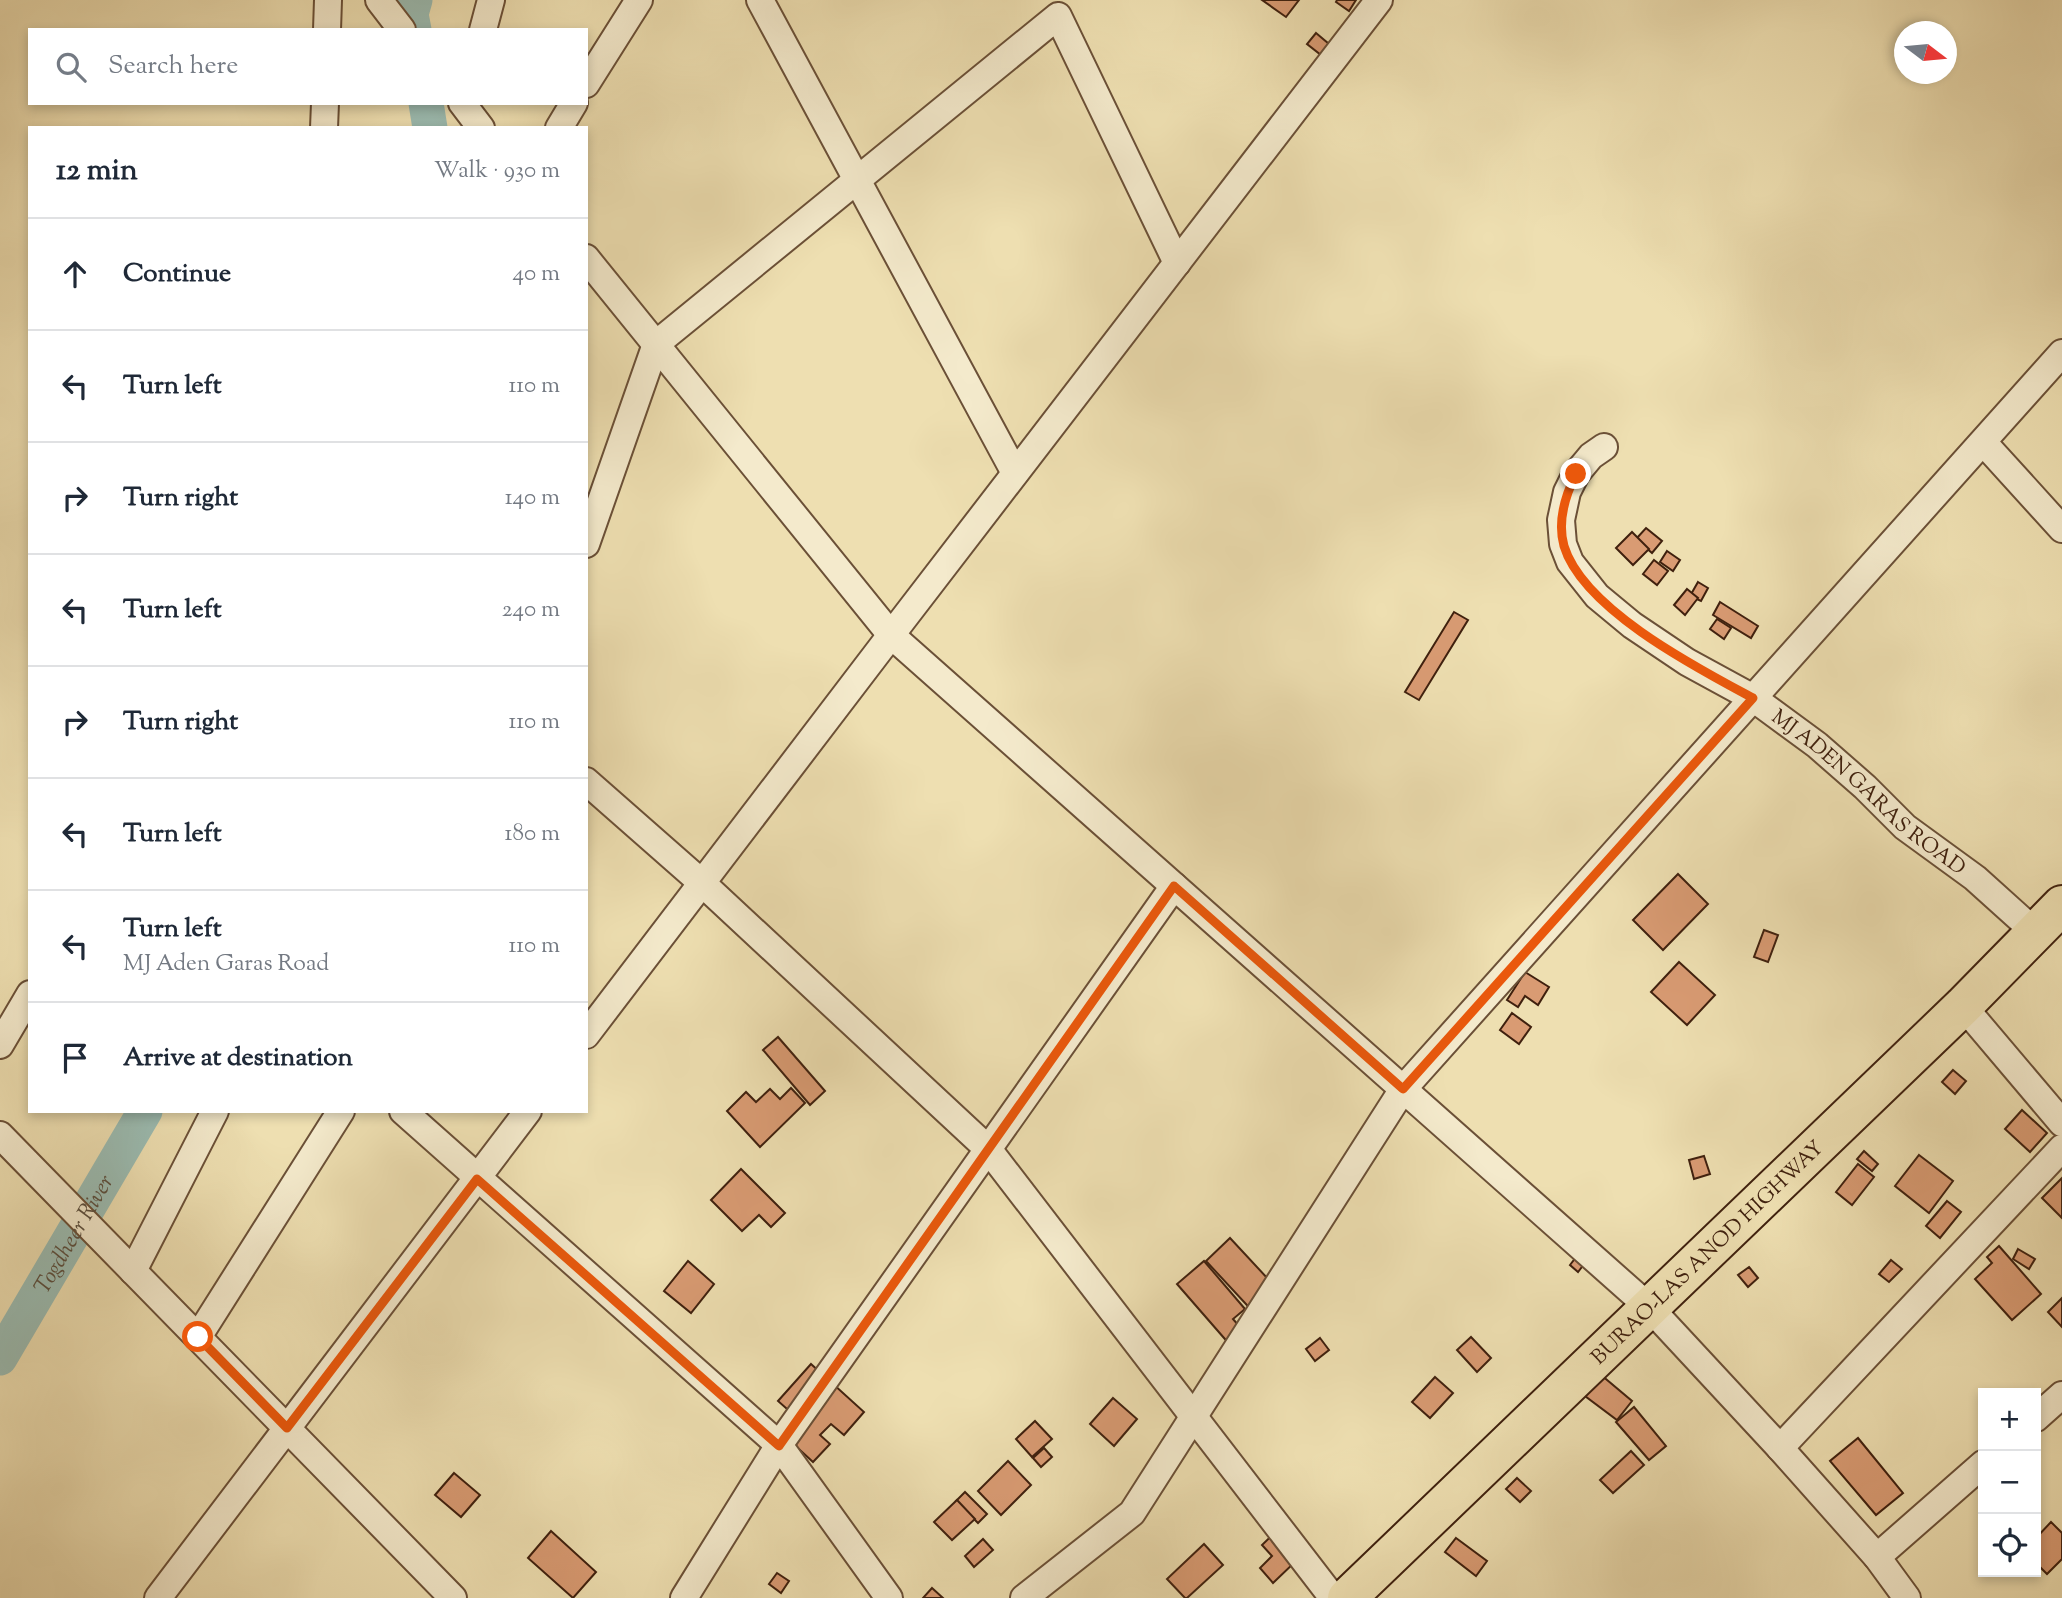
<!DOCTYPE html>
<html lang="en">
<head>
<meta charset="utf-8">
<style>
  :root { --surface:#fff; --page:#f2f2f3; --text:#1f2937; --muted:#747a83; --line:#e0e1e3 }
  body { margin:0; font-family:"Sorts Mill Goudy",serif; background:var(--page); color:var(--text) }
  .controls { position:absolute; right:21px; bottom:21px; display:grid; overflow:hidden; border-radius:0px; box-shadow:0 4px 10px #0003 }
  .controls button { width:63px; height:63px; display:grid; place-items:center; padding:0; border:0; border-bottom:2px solid var(--line); background:var(--surface); color:var(--text); font:35px sans-serif }
  .compass { position:absolute; left:1894px; top:21px; width:63px; height:63px; border-radius:50%; background:var(--surface); box-shadow:0 4px 10px #0003; rotate:106deg }
  .stop { position:absolute; width:21px; height:21px; margin:-16px; border:5px solid #ea580c; border-radius:50%; background:#fff }
  .stop.end { background:#ea580c; border-color:#fff; box-shadow:0 2px 7px #0008 }
  .list { margin:0; padding:0; list-style:none }
  h2 { display:flex; justify-content:space-between; align-items:center; height:91px; margin:0; padding:0 28px; font-size:30px }
  h2 small { font-size:23px; font-weight:400; color:var(--muted) }
  .list li { display:grid; grid-template-columns:46px 1fr auto; gap:21px; align-items:center; box-sizing:border-box; height:112px; padding:0 28px; border-top:2px solid var(--line) }
  .list b { display:block; font-size:26px; white-space:nowrap }
  .list p { margin:0; font-size:23px; white-space:nowrap; color:var(--muted) }
  .list em { font-size:23px; font-style:normal; color:var(--muted) }
  .icon { flex:none; width:38px; height:38px; fill:none; stroke:currentColor; stroke-width:2; stroke-linecap:round; stroke-linejoin:round }
  .map { position:relative; flex:none; width:2062px; height:1598px; overflow:hidden }
  .search { position:absolute; background:var(--surface); box-shadow:0 4px 10px #0003; left:28px; top:28px; width:560px; height:77px; display:flex; align-items:center; gap:18px; box-sizing:border-box; padding:0 24px; border-radius:0px; color:var(--muted); font-size:26px }
  .panel { position:absolute; background:var(--surface); box-shadow:0 4px 10px #0003; left:28px; top:126px; width:560px; height:987px; border-radius:0px }
  .map>svg:first-child { display:block }
</style>
</head>
<body>
<div class="map">
<svg width="2062" height="1598" viewBox="0 0 2062 1598">
  <rect width="100%" height="100%" fill="#eedfb1"/>
  <filter id="stains"><feTurbulence type="fractalNoise" baseFrequency=".00286" numOctaves="4"/><feColorMatrix values="0 0 0 0 .2 0 0 0 0 .09 0 0 0 0 .02 0 0 0 .5 -.17"/></filter>
  <radialGradient id="worn" r=".72"><stop offset=".6" stop-color="#630" stop-opacity="0"/><stop offset="1" stop-color="#630" stop-opacity=".3"/></radialGradient>
  <g fill="none" stroke-linecap="round" stroke-linejoin="round">
    <g stroke="#9bbcb2" stroke-width="35">
      <polyline points="414,30 411,14 415,0"/>
      <polyline points="426,103 430,128"/>
      <path id="s1" d="M0,1358l145,-247"/>
    </g>
  </g>
  <g fill="#d99b73" stroke="#3f200e" stroke-width="2">
    <polygon points="1262,0 1299,0 1286,17"/>
    <polygon points="1337,0 1356,0 1349,11 1336,2"/>
    <polygon points="1316,33 1329,44 1321,55 1307,44"/>
    <polygon points="1646,528 1662,541 1652,553 1636,539"/>
    <polygon points="1632,532 1649,549 1633,565 1616,548"/>
    <polygon points="1667,551 1680,560 1673,571 1660,562"/>
    <polygon points="1654,560 1668,571 1657,585 1643,574"/>
    <polygon points="1698,582 1708,588 1701,601 1690,596"/>
    <polygon points="1687,589 1698,598 1685,615 1674,605"/>
    <polygon points="1720,602 1758,626 1751,638 1713,615"/>
    <polygon points="1454,612 1468,620 1419,700 1405,692"/>
    <polygon points="1717,619 1731,628 1724,639 1710,629"/>
    <polygon points="1678,874 1708,904 1663,950 1633,920"/>
    <polygon points="1764,930 1778,935 1768,962 1754,957"/>
    <polygon points="1679,962 1715,995 1687,1025 1651,992"/>
    <polygon points="1525,972 1549,987 1538,1005 1525,996 1518,1007 1507,1000"/>
    <polygon points="1512,1013 1531,1027 1519,1044 1500,1030"/>
    <polygon points="778,1037 825,1091 810,1105 763,1050"/>
    <polygon points="1953,1070 1966,1081 1955,1094 1942,1082"/>
    <polygon points="791,1088 805,1103 760,1147 727,1111 746,1092 756,1102 770,1089 780,1099"/>
    <polygon points="2022,1110 2047,1133 2030,1152 2005,1129"/>
    <polygon points="1864,1151 1878,1164 1872,1171 1857,1159"/>
    <polygon points="1919,1155 1953,1181 1929,1213 1895,1186"/>
    <polygon points="1704,1156 1710,1174 1694,1179 1689,1160"/>
    <polygon points="1858,1164 1874,1177 1852,1205 1836,1192"/>
    <polygon points="741,1169 785,1213 771,1227 759,1215 742,1231 711,1200"/>
    <polygon points="2062,1178 2062,1218 2042,1198"/>
    <polygon points="1947,1201 1961,1212 1940,1238 1926,1226"/>
    <polygon points="1230,1238 1282,1294 1258,1317 1206,1261"/>
    <polygon points="1999,1246 2041,1294 2012,1320 1975,1279 1992,1263 1987,1257"/>
    <polygon points="2018,1249 2035,1259 2029,1269 2013,1259"/>
    <polygon points="1580,1252 1588,1259 1578,1272 1570,1265"/>
    <polygon points="1891,1260 1902,1269 1889,1282 1879,1274"/>
    <polygon points="688,1261 714,1284 691,1313 664,1291"/>
    <polygon points="1204,1261 1245,1309 1233,1319 1246,1334 1231,1346 1177,1284"/>
    <polygon points="1749,1267 1758,1278 1748,1287 1738,1275"/>
    <polygon points="2062,1298 2062,1327 2048,1312"/>
    <polygon points="1471,1337 1491,1358 1477,1372 1457,1350"/>
    <polygon points="1320,1338 1329,1350 1315,1361 1306,1349"/>
    <polygon points="811,1364 864,1412 844,1435 831,1424 820,1435 830,1444 813,1462 789,1440 804,1424 778,1401"/>
    <polygon points="1594,1369 1632,1401 1617,1420 1577,1390"/>
    <polygon points="1435,1377 1453,1393 1430,1418 1412,1402"/>
    <polygon points="1113,1398 1137,1419 1114,1446 1090,1424"/>
    <polygon points="1634,1407 1666,1446 1649,1460 1616,1422"/>
    <polygon points="1035,1421 1052,1439 1032,1457 1016,1439"/>
    <polygon points="1858,1438 1903,1493 1876,1515 1830,1461"/>
    <polygon points="1044,1448 1052,1457 1041,1467 1033,1458"/>
    <polygon points="1631,1451 1644,1465 1613,1493 1600,1480"/>
    <polygon points="1008,1461 1031,1485 1001,1515 978,1491"/>
    <polygon points="454,1473 480,1495 461,1517 435,1495"/>
    <polygon points="1517,1478 1531,1491 1520,1502 1506,1489"/>
    <polygon points="965,1492 987,1514 978,1523 956,1501"/>
    <polygon points="957,1500 975,1519 952,1540 934,1522"/>
    <polygon points="2051,1522 2062,1533 2062,1559 2047,1574 2036,1563 2036,1538"/>
    <polygon points="1285,1523 1296,1561 1273,1583 1260,1568 1272,1556 1262,1545"/>
    <polygon points="551,1531 596,1572 573,1598 528,1558"/>
    <polygon points="1456,1538 1487,1561 1476,1576 1445,1552"/>
    <polygon points="983,1539 993,1550 974,1567 965,1556"/>
    <polygon points="1204,1544 1223,1565 1187,1598 1185,1598 1167,1579"/>
    <polygon points="777,1573 789,1581 781,1593 769,1584"/>
    <polygon points="932,1588 943,1598 923,1598"/>
  </g>
  <g fill="none" stroke-linecap="round" stroke-linejoin="round">
    <g stroke="#6b5037" stroke-width="30">
      <g id="minor">
        <polyline points="379,0 402,30"/>
        <polyline points="760,0 1015,473"/>
        <polyline points="327,30 328,0"/>
        <polyline points="483,30 491,0"/>
        <polyline points="586,84 639,0"/>
        <polyline points="462,103 481,128"/>
        <polyline points="324,128 325,103"/>
        <polyline points="559,128 574,103"/>
        <polyline points="586,258 891,635 1650,1308 1780,1448 1877,1557 1907,1598"/>
        <polyline points="1983,442 2062,529"/>
        <path id="s2" d="M1604,447l-13,9 -15,18 -9,18 -6,28 2,24 7,18 27,34 35,29 55,37 66,36 64,47 48,42 40,40 70,51 60,54"/>
        <polyline points="586,544 656,344 1058,16 1177,263"/>
        <polyline points="586,781 702,883 988,1149 1333,1598"/>
        <polyline points="1963,1006 2062,1123"/>
        <polyline points="586,1035 891,635 1379,0"/>
        <polyline points="0,1045 30,994"/>
        <polyline points="403,1111 779,1445 889,1598"/>
        <polyline points="0,1135 453,1598"/>
        <polyline points="133,1271 215,1111"/>
        <polyline points="198,1337 341,1111"/>
        <polyline points="2036,1418 2062,1395"/>
        <polyline points="1780,1448 2062,1148"/>
        <polyline points="1877,1557 1983,1464"/>
        <polyline points="158,1598 528,1111"/>
        <polyline points="684,1598 779,1445 1174,886"/>
        <polyline points="1024,1598 1132,1513 1403,1089 2062,353"/>
      </g>
    </g>
    <g stroke="#3f200e" stroke-width="42">
      <g id="highway">
        <path id="s3" d="M1347,1598l616,-592 99,-101"/>
      </g>
    </g>
    <use href="#minor" stroke="#f4eacc" stroke-width="26"/>
    <use href="#highway" stroke="#eedfb1" stroke-width="38"/>
  </g>
  <g fill="none" stroke-linecap="round" stroke-linejoin="round">
    <path stroke="#ea580c" stroke-width="9" d="M198,1337l89,91 190,-249 302,267 395,-560 229,203 350,-391c-56,-30 -170,-89 -189,-152 -7,-25 1,-50 12,-72"/>
  </g>
  <g text-anchor="middle" stroke-width="5" stroke-linejoin="round" paint-order="stroke">
    <g font-size="21" fill="#3f200e" stroke="#f4eacc">
      <text dy="7" stroke="none"><textPath href="#s2" startOffset="511">MJ ADEN GARAS ROAD</textPath></text>
      <text dy="7" stroke="none"><textPath href="#s3" startOffset="499">BURAO-LAS ANOD HIGHWAY</textPath></text>
    </g>
    <g font-size="23" font-style="italic" fill="#5b4f3f" stroke="#f4eacc">
      <text dy="8" stroke="none"><textPath href="#s1" startOffset="144">Togdheer River</textPath></text>
    </g>
  </g>
  <rect width="100%" height="100%" filter="url(#stains)"/>
  <rect width="100%" height="100%" fill="url(#worn)"/>
</svg>
<div class="controls">
<button>+</button>
<button>−</button>
<button><svg class="icon" aria-label="locate" viewBox="0 0 24 24"><circle cx="12" cy="12" r="6"/><path d="M12 2v4M12 18v4M2 12h4M18 12h4"/></svg></button>
</div>
<svg class="compass" viewBox="-18 -18 36 36"><path d="M0-13l5 13h-10z" fill="#e53935"/><path d="M0 13l5-13h-10z" fill="#747a83"/></svg>
<div class="stop" style="left:198px;top:1337px"></div>
<div class="stop end" style="left:1576px;top:474px"></div>
<div class="search"><svg class="icon" aria-label="search" viewBox="0 0 24 24"><circle cx="10" cy="10" r="6"/><path d="M15 15l6 6"/></svg>Search here</div>
<section class="panel">
<h2>12 min<small>Walk · 930 m</small></h2>
<ul class="list">
<li><svg class="icon" aria-label="ahead" viewBox="0 0 24 24"><path d="M12 20V5M6 11l6-6 6 6"/></svg><div><b>Continue</b></div><em>40 m</em></li>
<li><svg class="icon" aria-label="left" viewBox="0 0 24 24"><path d="M17 20v-9H6M10 6l-5 5 5 5"/></svg><div><b>Turn left</b></div><em>110 m</em></li>
<li><svg class="icon" aria-label="right" viewBox="0 0 24 24"><path d="M7 20v-9h11M14 6l5 5-5 5"/></svg><div><b>Turn right</b></div><em>140 m</em></li>
<li><svg class="icon" aria-label="left" viewBox="0 0 24 24"><path d="M17 20v-9H6M10 6l-5 5 5 5"/></svg><div><b>Turn left</b></div><em>240 m</em></li>
<li><svg class="icon" aria-label="right" viewBox="0 0 24 24"><path d="M7 20v-9h11M14 6l5 5-5 5"/></svg><div><b>Turn right</b></div><em>110 m</em></li>
<li><svg class="icon" aria-label="left" viewBox="0 0 24 24"><path d="M17 20v-9H6M10 6l-5 5 5 5"/></svg><div><b>Turn left</b></div><em>180 m</em></li>
<li><svg class="icon" aria-label="left" viewBox="0 0 24 24"><path d="M17 20v-9H6M10 6l-5 5 5 5"/></svg><div><b>Turn left</b><p>MJ Aden Garas Road</p></div><em>110 m</em></li>
<li><svg class="icon" aria-label="arrive" viewBox="0 0 24 24"><path d="M6 21V4h12l-3 4 3 4H6"/></svg><div><b>Arrive at destination</b></div></li>
</ul>
</section>
</div>
</body>
</html>
